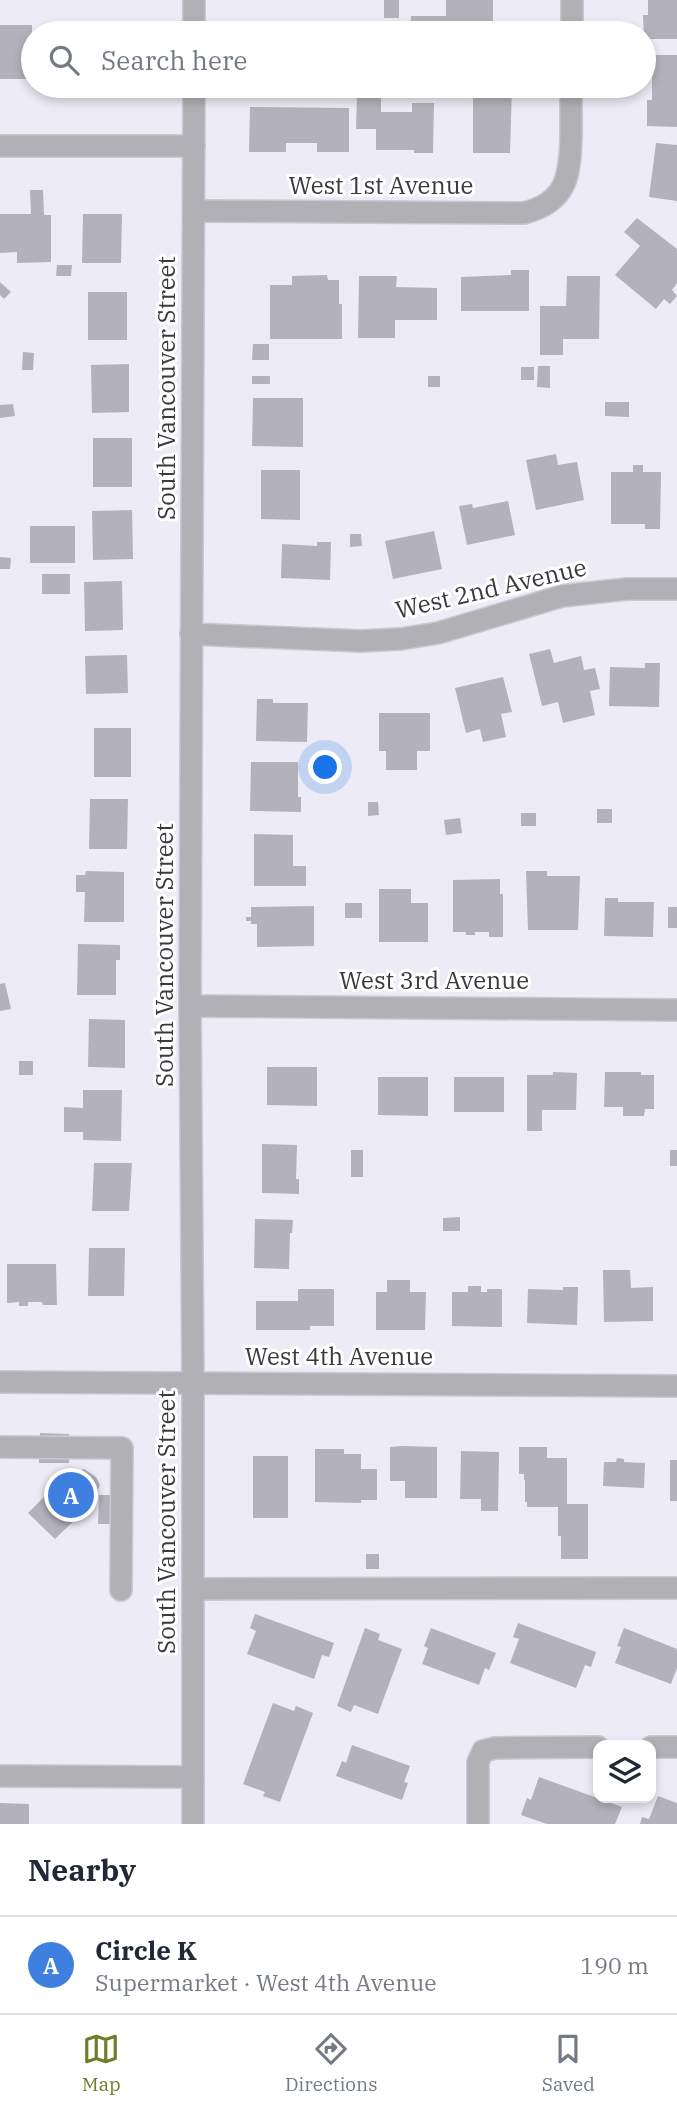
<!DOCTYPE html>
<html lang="en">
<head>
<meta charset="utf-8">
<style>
  :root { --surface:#fff; --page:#f2f2f3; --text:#1f2937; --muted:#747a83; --line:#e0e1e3; --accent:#707c28 }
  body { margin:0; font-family:"IBM Plex Serif",serif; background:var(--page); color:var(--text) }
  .controls { position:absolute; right:21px; bottom:21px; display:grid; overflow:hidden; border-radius:14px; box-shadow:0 4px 10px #0003 }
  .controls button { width:63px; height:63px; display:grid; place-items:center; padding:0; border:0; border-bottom:2px solid var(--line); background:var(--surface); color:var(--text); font:35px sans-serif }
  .you { position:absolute; left:326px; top:768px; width:24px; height:24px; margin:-18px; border:5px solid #fff; border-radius:50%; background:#1a73e8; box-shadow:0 0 0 10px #1a73e833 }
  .badge { display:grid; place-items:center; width:46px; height:46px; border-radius:50%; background:var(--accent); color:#fff; font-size:23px; font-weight:700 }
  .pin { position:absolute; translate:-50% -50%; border:4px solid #fff; box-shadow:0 2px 7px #0006 }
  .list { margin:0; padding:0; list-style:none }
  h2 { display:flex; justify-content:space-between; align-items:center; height:91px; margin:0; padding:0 28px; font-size:30px }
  h2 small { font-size:23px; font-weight:400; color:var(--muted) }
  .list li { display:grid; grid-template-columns:46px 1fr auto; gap:21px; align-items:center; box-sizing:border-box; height:98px; padding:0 28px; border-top:2px solid var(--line) }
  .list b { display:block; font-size:26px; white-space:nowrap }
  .list p { margin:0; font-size:23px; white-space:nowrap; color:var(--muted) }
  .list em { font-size:23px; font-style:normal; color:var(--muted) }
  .icon { flex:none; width:38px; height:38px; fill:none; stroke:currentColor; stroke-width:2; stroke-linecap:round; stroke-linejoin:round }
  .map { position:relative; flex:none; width:677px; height:1824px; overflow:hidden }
  .search { position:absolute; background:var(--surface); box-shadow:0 4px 10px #0003; left:21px; right:21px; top:21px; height:77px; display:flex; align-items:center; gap:18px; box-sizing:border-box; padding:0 24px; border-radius:38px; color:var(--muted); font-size:26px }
  .sheet { height:189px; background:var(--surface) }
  nav { display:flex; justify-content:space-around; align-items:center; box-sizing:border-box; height:98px; border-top:2px solid var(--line); background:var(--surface); font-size:19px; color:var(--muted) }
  nav a { display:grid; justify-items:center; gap:4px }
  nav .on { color:var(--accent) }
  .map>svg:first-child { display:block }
</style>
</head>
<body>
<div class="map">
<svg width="677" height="1824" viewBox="0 0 677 1824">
  <rect width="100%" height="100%" fill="#edebf5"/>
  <g fill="#b3b1ba">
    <rect x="384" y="0" width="15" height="18"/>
    <polygon points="446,0 493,0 493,33 410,33 411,16 446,16"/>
    <polygon points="648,0 677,0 677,39 644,39 643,15 648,15"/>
    <rect x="0" y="25" width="32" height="54"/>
    <rect x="93" y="28" width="38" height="5"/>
    <polygon points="652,55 677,55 677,127 647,126 647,100 652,100"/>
    <polygon points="473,86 512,86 510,153 473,153"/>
    <polygon points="357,95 381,95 381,112 412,112 412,103 434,103 433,153 414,153 414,150 376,150 376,129 356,129"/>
    <polygon points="250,107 349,108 349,152 317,152 317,143 286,143 286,152 249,152"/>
    <polygon points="656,143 677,145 677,201 649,197"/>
    <polygon points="30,190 43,190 44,215 51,215 51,262 17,263 17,252 0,253 0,214 31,214"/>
    <polygon points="83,214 122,214 121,263 82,263"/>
    <polygon points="637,218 677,249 677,283 672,290 677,296 670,304 664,299 656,309 615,275 640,246 624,232"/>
    <polygon points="57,265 72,265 71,276 56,276"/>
    <polygon points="511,270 529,270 529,311 461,311 461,277 511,275"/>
    <polygon points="327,275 328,280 339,280 339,304 342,304 342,339 270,339 270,285 292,285 292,276"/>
    <polygon points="359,276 397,276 396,287 437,288 437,320 395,320 395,338 358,338"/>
    <polygon points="567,276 600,276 599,339 563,339 563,355 540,355 540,306 566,306"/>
    <polygon points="0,282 11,292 4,299 0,295"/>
    <rect x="88" y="292" width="39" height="48"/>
    <polygon points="253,344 269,344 269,360 252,360"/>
    <polygon points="23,352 34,353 33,370 22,370"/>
    <polygon points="129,364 129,412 92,413 91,365"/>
    <polygon points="538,366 550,366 550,388 537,387"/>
    <rect x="521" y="367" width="13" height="13"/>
    <rect x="252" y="376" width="18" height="8"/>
    <rect x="428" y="376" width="12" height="11"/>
    <polygon points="253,398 303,398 303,447 252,446"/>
    <polygon points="605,402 629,402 629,417 605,416"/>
    <polygon points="13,404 15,416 0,418 0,405"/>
    <rect x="93" y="438" width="39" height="49"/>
    <polygon points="556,454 558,465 577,462 584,500 536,510 526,460"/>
    <polygon points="633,465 643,465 643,472 661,472 660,529 645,529 645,524 611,524 611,472 633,472"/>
    <polygon points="261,470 300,470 300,520 261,519"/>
    <polygon points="508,501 515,535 467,545 459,506 472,504 473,508"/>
    <polygon points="132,510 133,559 93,560 92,511"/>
    <rect x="30" y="526" width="45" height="37"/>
    <polygon points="434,531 442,569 393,579 385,541"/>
    <polygon points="350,534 361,534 362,546 350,547"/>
    <polygon points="317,542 331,542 330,580 281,578 282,544 317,546"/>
    <polygon points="0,557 11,558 10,569 0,569"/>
    <rect x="42" y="574" width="28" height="20"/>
    <polygon points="122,581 123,630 85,631 84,582"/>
    <polygon points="550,649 554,663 581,656 584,670 595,668 600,689 590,691 595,715 563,723 558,702 542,706 529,654"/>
    <polygon points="127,655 128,693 86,694 85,656"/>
    <polygon points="645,663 660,663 659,707 609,706 610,667 645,668"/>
    <polygon points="503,677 512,712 501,714 506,737 483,742 480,729 466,733 455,688"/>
    <polygon points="257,699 273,699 273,703 308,703 307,742 256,741"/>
    <polygon points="379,713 430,713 430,751 417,751 417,770 386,770 386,751 379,751"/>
    <rect x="94" y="728" width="37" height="49"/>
    <polygon points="251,762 298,762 298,797 301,797 301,812 250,811"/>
    <polygon points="90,799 128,799 127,849 89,849"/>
    <polygon points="368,802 378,802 379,815 368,816"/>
    <rect x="597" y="809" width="15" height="14"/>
    <rect x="521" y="813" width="15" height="13"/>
    <polygon points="460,818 462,833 446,835 444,820"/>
    <polygon points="254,834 293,835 293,866 306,866 306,886 254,886"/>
    <polygon points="86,871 124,872 124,922 84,922 85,892 76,892 76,875 85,875"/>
    <polygon points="526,871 547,871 547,876 580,876 578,930 528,930"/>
    <polygon points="500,879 500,894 503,894 503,937 489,937 489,932 475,932 475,935 466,935 466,932 453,932 453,880"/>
    <polygon points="379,889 411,889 411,903 428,903 428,942 379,942"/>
    <polygon points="605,898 618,898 618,902 654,902 653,937 604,936"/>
    <rect x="345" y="903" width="17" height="15"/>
    <polygon points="314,906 314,946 257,947 257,924 251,924 251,921 246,921 246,917 251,917 251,907"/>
    <rect x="668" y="907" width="9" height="21"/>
    <polygon points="78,944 120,945 120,960 116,960 116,995 77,995"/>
    <polygon points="5,983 11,1009 0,1011 0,984"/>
    <polygon points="89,1019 125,1020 125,1068 88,1067"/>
    <rect x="19" y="1061" width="14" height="14"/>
    <polygon points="267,1067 317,1067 317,1106 267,1105"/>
    <polygon points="553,1072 577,1073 576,1110 542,1110 542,1131 527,1131 527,1075 553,1075"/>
    <polygon points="605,1072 641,1072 641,1075 654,1075 654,1109 645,1109 644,1116 623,1116 623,1107 604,1107"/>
    <polygon points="378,1077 428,1077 428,1116 378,1115"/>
    <rect x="454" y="1077" width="50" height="35"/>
    <polygon points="83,1090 122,1090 121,1141 83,1140 83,1132 64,1132 64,1107 83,1108"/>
    <polygon points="262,1144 297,1145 296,1179 299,1179 299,1194 262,1193"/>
    <rect x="351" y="1150" width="12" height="27"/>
    <rect x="670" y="1150" width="7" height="16"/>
    <polygon points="94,1163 132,1163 129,1211 92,1211"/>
    <polygon points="460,1217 460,1231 443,1231 443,1218"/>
    <polygon points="255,1219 293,1220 292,1233 290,1233 289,1269 254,1268"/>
    <polygon points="89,1248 125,1248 124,1296 88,1296"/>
    <polygon points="7,1264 56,1264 57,1305 43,1305 42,1302 28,1302 28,1306 19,1306 19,1302 7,1303"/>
    <polygon points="603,1270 630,1270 631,1288 653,1287 653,1321 604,1322"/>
    <polygon points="387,1280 410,1280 410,1292 426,1292 425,1330 376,1330 376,1292 387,1292"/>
    <polygon points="468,1286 481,1286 481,1292 487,1292 487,1289 502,1289 502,1327 452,1326 452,1292 468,1292"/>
    <polygon points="563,1287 578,1287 577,1325 527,1323 528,1289 563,1290"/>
    <polygon points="298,1289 334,1289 334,1326 310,1326 310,1330 256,1330 256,1301 298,1301"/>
    <polygon points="40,1433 69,1434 69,1463 39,1463"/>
    <polygon points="402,1446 437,1447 437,1498 405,1498 405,1481 390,1481 390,1447"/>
    <polygon points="519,1447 547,1447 547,1458 567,1458 567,1504 588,1504 588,1559 561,1559 561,1536 558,1536 558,1507 527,1507 527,1502 525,1502 525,1480 524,1480 524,1474 519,1474"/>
    <polygon points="315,1449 344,1449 344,1454 361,1454 361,1469 377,1469 377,1500 361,1500 361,1503 315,1502"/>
    <polygon points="461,1451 499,1452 498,1511 481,1511 481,1499 460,1499"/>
    <rect x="253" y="1456" width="35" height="62"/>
    <polygon points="617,1458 624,1459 624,1462 645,1463 644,1488 603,1486 604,1462 616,1462"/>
    <rect x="670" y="1460" width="7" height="41"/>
    <polygon points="84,1469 96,1477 100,1485 91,1504 55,1539 28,1513 64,1477"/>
    <polygon points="99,1495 129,1495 129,1524 98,1524"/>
    <rect x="366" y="1554" width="13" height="15"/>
    <polygon points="255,1614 334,1643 329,1657 322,1655 314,1679 247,1654 256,1631 250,1628"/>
    <polygon points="518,1623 596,1652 591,1667 585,1665 576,1688 510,1663 519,1639 513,1637"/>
    <polygon points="365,1628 380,1634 378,1640 402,1649 378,1714 354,1705 351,1712 337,1706"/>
    <polygon points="431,1628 496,1653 489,1670 485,1668 479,1685 422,1664 428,1648 424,1646"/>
    <polygon points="624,1628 677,1649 677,1668 671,1684 615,1663 621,1647 617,1646"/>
    <polygon points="273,1703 294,1711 296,1706 313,1713 280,1802 263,1796 265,1792 243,1784"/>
    <polygon points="352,1745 410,1766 404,1782 408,1783 402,1800 336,1776 342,1761 346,1763"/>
    <polygon points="539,1777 622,1807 615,1824 547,1824 521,1815 527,1798 531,1800"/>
    <polygon points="658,1796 677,1803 677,1824 640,1824 642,1817 649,1819"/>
    <polygon points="0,1803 29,1804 29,1824 0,1824"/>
  </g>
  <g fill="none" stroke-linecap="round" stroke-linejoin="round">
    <g stroke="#c9c7d0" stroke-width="24">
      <g id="minor">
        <polyline points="194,33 194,0"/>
        <polyline points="572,33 572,0"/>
        <polyline points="0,146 194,146"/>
        <path d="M195,211l329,2c43,-11 46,-37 47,-77 0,-17 0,-33 0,-50"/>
        <polyline points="191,634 361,641 400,639 438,633 562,596 627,589 677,589"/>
        <polyline points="190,1006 677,1010"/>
        <polyline points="0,1382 677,1386"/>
        <polyline points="1,1447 122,1448 121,1590"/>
        <polyline points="193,1589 677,1588"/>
        <polyline points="651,1747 677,1747"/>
        <polyline points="0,1776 193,1777"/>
        <polyline points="193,1824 193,1383 190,1006 194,86"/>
        <polyline points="478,1824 478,1762 483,1751 495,1748 598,1747"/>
      </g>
    </g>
    <use href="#minor" stroke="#b1b0b4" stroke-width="21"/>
  </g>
  <g text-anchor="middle" stroke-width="6" stroke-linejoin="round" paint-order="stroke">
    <g font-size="24" fill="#3a393d" stroke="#fff">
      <text x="381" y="194">West 1st Avenue</text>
      <text transform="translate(167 388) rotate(-90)" y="8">South Vancouver Street</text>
      <text transform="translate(491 589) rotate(-13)" y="8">West 2nd Avenue</text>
      <text transform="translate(165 955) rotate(-90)" y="8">South Vancouver Street</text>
      <text x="434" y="989">West 3rd Avenue</text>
      <text x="339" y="1365">West 4th Avenue</text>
      <text transform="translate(167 1522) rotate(-90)" y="8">South Vancouver Street</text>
    </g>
  </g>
</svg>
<div class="controls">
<button><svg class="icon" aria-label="layers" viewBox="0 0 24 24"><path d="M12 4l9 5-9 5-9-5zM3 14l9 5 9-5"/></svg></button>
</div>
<div class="you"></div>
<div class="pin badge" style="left:71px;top:1495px;background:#3f7fe0">A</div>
<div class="search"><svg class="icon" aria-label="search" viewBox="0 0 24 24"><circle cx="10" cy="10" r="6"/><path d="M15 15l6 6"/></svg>Search here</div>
</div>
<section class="sheet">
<h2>Nearby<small></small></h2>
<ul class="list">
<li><span class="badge" style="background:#3f7fe0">A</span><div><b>Circle K</b><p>Supermarket · West 4th Avenue</p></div><em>190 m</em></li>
</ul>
</section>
<nav>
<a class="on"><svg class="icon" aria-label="map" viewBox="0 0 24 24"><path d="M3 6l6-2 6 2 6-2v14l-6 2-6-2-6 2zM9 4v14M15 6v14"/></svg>Map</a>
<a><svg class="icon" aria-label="directions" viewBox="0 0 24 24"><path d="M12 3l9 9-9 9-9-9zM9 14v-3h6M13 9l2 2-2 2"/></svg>Directions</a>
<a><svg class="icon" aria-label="saved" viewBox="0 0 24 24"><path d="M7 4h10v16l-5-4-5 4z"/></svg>Saved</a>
</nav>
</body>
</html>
